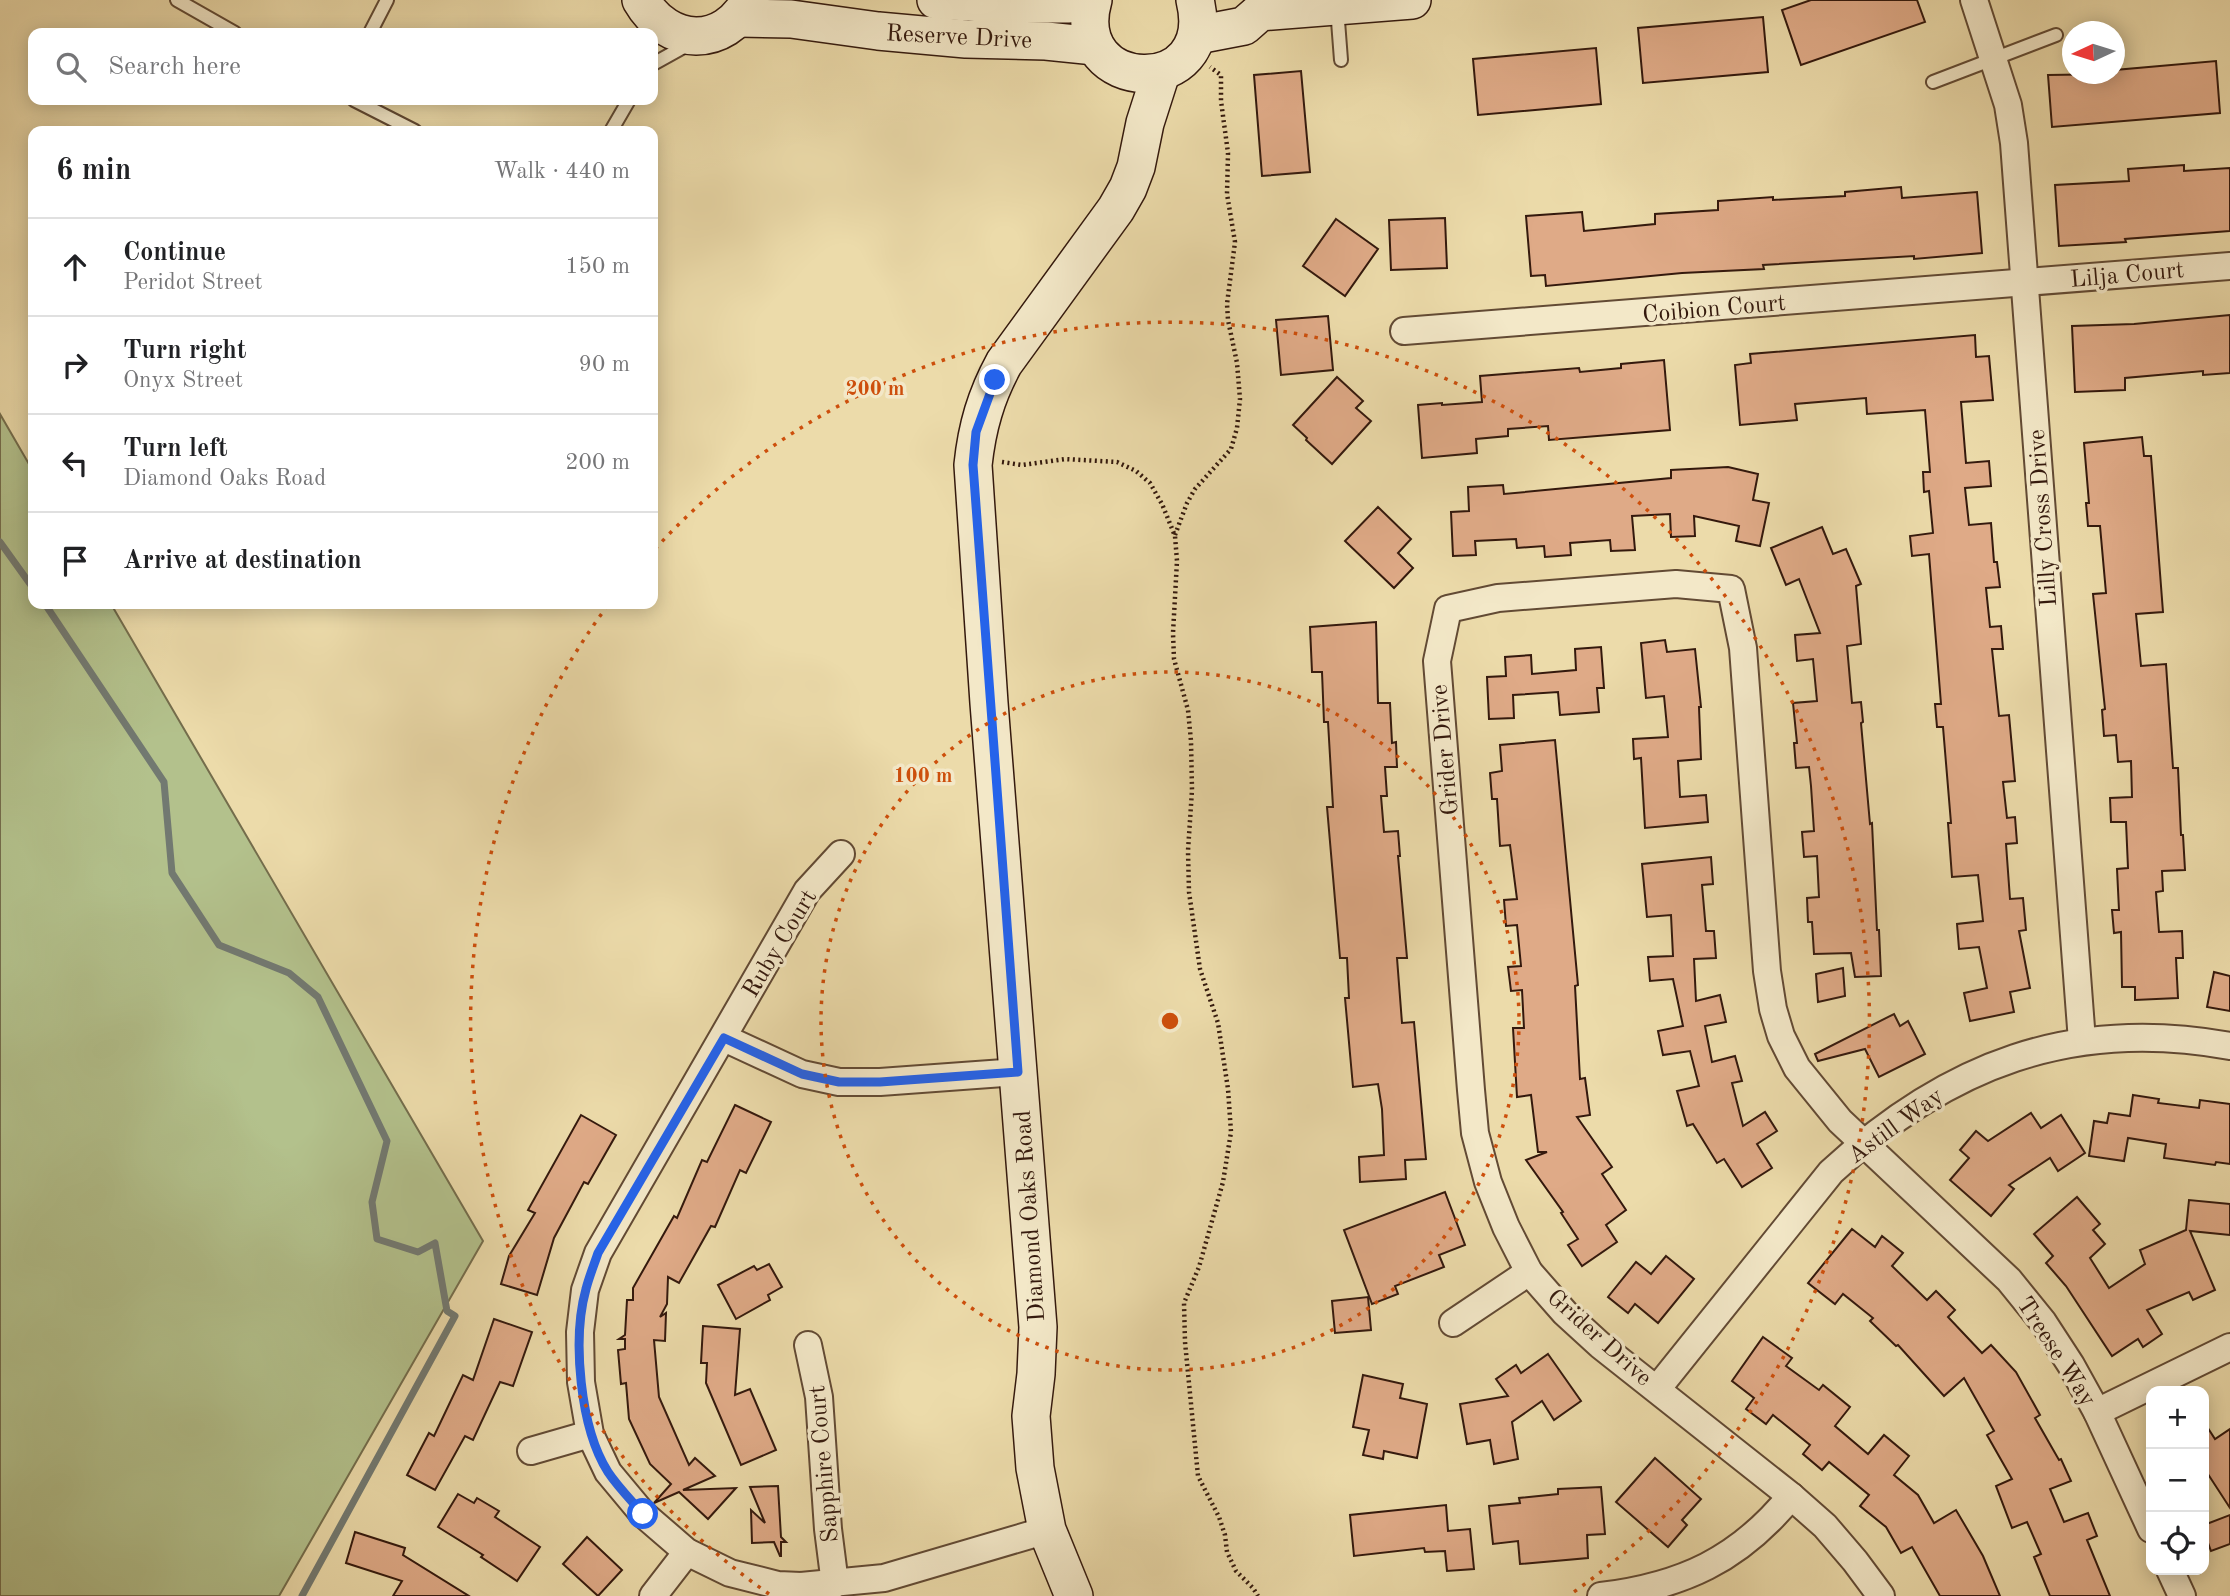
<!DOCTYPE html>
<html lang="en">
<head>
<meta charset="utf-8">
<style>
  :root { --surface:#fff; --page:#f2f2f2; --text:#202124; --muted:#757577; --line:#e0e0e0 }
  body { margin:0; font-family:"Old Standard TT",serif; background:var(--page); color:var(--text) }
  .controls { position:absolute; right:21px; bottom:21px; display:grid; overflow:hidden; border-radius:14px; box-shadow:0 4px 18px #0003 }
  .controls button { width:63px; height:63px; display:grid; place-items:center; padding:0; border:0; border-bottom:2px solid var(--line); background:var(--surface); color:var(--text); font:35px sans-serif }
  .compass { position:absolute; left:2062px; top:21px; width:63px; height:63px; border-radius:50%; background:var(--surface); box-shadow:0 4px 18px #0003; rotate:266deg }
  .stop { position:absolute; width:21px; height:21px; margin:-16px; border:5px solid #2563eb; border-radius:50%; background:#fff }
  .stop.end { background:#2563eb; border-color:#fff; box-shadow:0 2px 7px #0008 }
  .list { margin:0; padding:0; list-style:none }
  h2 { display:flex; justify-content:space-between; align-items:center; height:91px; margin:0; padding:0 28px; font-size:30px }
  h2 small { font-size:23px; font-weight:400; color:var(--muted) }
  .list li { display:grid; grid-template-columns:46px 1fr auto; gap:21px; align-items:center; box-sizing:border-box; height:98px; padding:0 28px; border-top:2px solid var(--line) }
  .list b { display:block; font-size:26px; white-space:nowrap }
  .list p { margin:0; font-size:23px; white-space:nowrap; color:var(--muted) }
  .list em { font-size:23px; font-style:normal; color:var(--muted) }
  .icon { flex:none; width:38px; height:38px; fill:none; stroke:currentColor; stroke-width:2; stroke-linecap:round; stroke-linejoin:round }
  .map { position:relative; flex:none; width:2230px; height:1596px; overflow:hidden }
  .search { position:absolute; background:var(--surface); box-shadow:0 4px 18px #0003; left:28px; top:28px; width:630px; height:77px; display:flex; align-items:center; gap:18px; box-sizing:border-box; padding:0 24px; border-radius:14px; color:var(--muted); font-size:26px }
  .panel { position:absolute; background:var(--surface); box-shadow:0 4px 18px #0003; left:28px; top:126px; width:630px; height:483px; border-radius:14px }
  .map>svg:first-child { display:block }
</style>
</head>
<body>
<div class="map">
<svg width="2230" height="1596" viewBox="0 0 2230 1596">
  <rect width="100%" height="100%" fill="#ecdbaa"/>
  <filter id="stains"><feTurbulence type="fractalNoise" baseFrequency=".00286" numOctaves="4"/><feColorMatrix values="0 0 0 0 .2 0 0 0 0 .09 0 0 0 0 .02 0 0 0 .5 -.17"/></filter>
  <radialGradient id="worn" r=".72"><stop offset=".6" stop-color="#630" stop-opacity="0"/><stop offset="1" stop-color="#630" stop-opacity=".3"/></radialGradient>
  <polygon fill="#b3c18c" stroke="#746d4c" stroke-width="2" points="0,414 33,471 33,604 111,604 483,1241 279,1596 0,1596"/>
  <g fill="none" stroke-linecap="round" stroke-linejoin="round">
    <g stroke="#727971" stroke-width="7">
      <polyline points="0,542 33,588"/>
      <polyline points="45,604 164,782 172,873 219,945 289,973 318,997 387,1141 372,1202 377,1239 418,1252 435,1243 447,1311 455,1316 302,1596"/>
    </g>
  </g>
  <g fill="#dfaa87" stroke="#34190d" stroke-width="2">
    <polygon points="1811,0 1917,0 1925,22 1801,65 1782,10"/>
    <polygon points="1763,17 1768,72 1643,83 1638,28"/>
    <polygon points="1596,48 1601,104 1478,115 1473,59"/>
    <polygon points="2216,61 2220,113 2052,127 2048,75 2115,74 2115,70"/>
    <polygon points="1301,71 1310,172 1262,176 1254,75"/>
    <polygon points="2184,165 2184,171 2230,168 2230,231 2125,239 2126,242 2059,246 2055,185 2129,181 2128,169"/>
    <polygon points="1901,187 1902,198 1977,192 1982,253 1914,259 1914,256 1763,265 1764,269 1682,273 1546,286 1545,275 1531,276 1526,216 1582,212 1584,231 1655,224 1655,214 1718,210 1718,201 1773,197 1773,200 1845,196 1845,192"/>
    <polygon points="1445,218 1447,268 1391,270 1389,220"/>
    <polygon points="1336,219 1378,249 1345,296 1303,266"/>
    <polygon points="2230,315 2230,373 2203,375 2203,371 2125,378 2125,390 2075,392 2072,326 2134,324"/>
    <polygon points="1328,316 1333,370 1281,375 1276,320"/>
    <polygon points="1975,335 1976,357 1989,356 1993,400 1961,402 1966,463 1989,461 1991,486 1965,488 1969,525 1991,523 1994,562 1997,562 2000,587 1986,588 1990,627 2001,626 2003,649 1992,649 1999,716 2009,715 2015,781 2003,782 2007,818 2015,817 2017,843 2006,844 2010,899 2023,898 2026,930 2019,931 2030,988 2010,992 2014,1012 1970,1021 1964,993 1987,988 1979,947 1959,949 1957,924 1983,921 1978,875 1952,877 1948,823 1951,823 1943,727 1937,727 1935,704 1941,704 1929,554 1912,556 1910,536 1933,533 1929,491 1924,492 1923,472 1930,472 1925,410 1867,414 1866,398 1795,404 1797,420 1740,425 1735,365 1751,363 1750,354"/>
    <polygon points="1664,360 1670,430 1549,440 1548,426 1508,429 1508,436 1476,439 1477,453 1422,458 1418,405 1442,403 1442,405 1482,402 1480,376 1579,368 1580,372 1621,368 1621,364"/>
    <polygon points="1337,377 1363,401 1356,408 1371,421 1332,464 1306,440 1307,438 1293,425"/>
    <polygon points="2142,437 2144,456 2151,456 2163,612 2136,614 2141,666 2166,664 2173,768 2178,768 2181,835 2183,835 2185,870 2162,871 2163,891 2156,892 2159,932 2182,931 2183,958 2176,958 2178,998 2135,1000 2135,987 2122,987 2121,932 2114,933 2112,910 2119,910 2117,869 2128,868 2126,822 2111,822 2110,798 2132,797 2131,761 2118,762 2116,735 2104,736 2102,710 2105,709 2093,594 2106,593 2100,526 2088,526 2086,503 2089,503 2084,443"/>
    <polygon points="1728,467 1758,474 1753,500 1769,503 1760,546 1736,541 1739,526 1694,516 1695,536 1671,537 1670,514 1632,516 1635,550 1611,551 1610,540 1570,543 1571,555 1545,557 1544,546 1517,548 1516,539 1475,541 1476,555 1453,556 1451,512 1469,511 1468,487 1503,485 1504,494 1671,478 1671,470"/>
    <polygon points="1378,507 1411,539 1398,553 1413,568 1394,588 1345,541"/>
    <polygon points="1822,527 1833,554 1846,549 1861,584 1856,586 1861,644 1847,646 1852,703 1861,702 1863,722 1861,723 1870,824 1872,823 1877,930 1879,930 1881,976 1855,977 1851,953 1814,954 1812,922 1808,922 1807,898 1819,897 1817,856 1804,857 1802,832 1814,831 1811,786 1809,767 1796,768 1794,743 1797,743 1793,703 1817,701 1813,659 1797,661 1795,635 1820,633 1799,579 1786,585 1771,548"/>
    <polygon points="1376,622 1378,703 1390,703 1392,743 1396,742 1397,767 1385,767 1387,796 1381,796 1384,832 1398,831 1400,856 1398,856 1407,958 1397,958 1402,1023 1414,1022 1426,1159 1405,1160 1406,1179 1360,1182 1359,1157 1384,1155 1382,1109 1378,1084 1353,1087 1345,998 1349,998 1347,958 1340,958 1327,807 1333,807 1328,722 1324,722 1322,672 1312,672 1310,627"/>
    <polygon points="1665,640 1667,652 1695,649 1701,707 1699,707 1701,759 1678,761 1680,797 1706,795 1708,822 1645,828 1641,758 1634,759 1633,739 1668,737 1664,696 1646,698 1641,643"/>
    <polygon points="1601,647 1604,688 1597,688 1599,712 1560,715 1558,692 1513,695 1514,718 1489,719 1487,677 1506,676 1505,657 1531,655 1532,674 1576,670 1575,649"/>
    <polygon points="1555,740 1578,985 1575,986 1580,1079 1585,1078 1590,1115 1577,1117 1612,1167 1602,1174 1626,1210 1606,1225 1617,1242 1582,1266 1568,1245 1578,1239 1561,1213 1563,1212 1526,1160 1547,1152 1538,1152 1531,1095 1517,1097 1513,1028 1524,1028 1522,990 1511,991 1508,967 1521,966 1517,925 1506,926 1504,900 1517,899 1510,845 1500,846 1497,799 1492,799 1490,773 1502,771 1500,745"/>
    <polygon points="1711,857 1713,884 1702,885 1706,931 1714,931 1716,958 1694,959 1696,1001 1720,995 1726,1022 1705,1026 1712,1062 1735,1056 1742,1081 1732,1083 1743,1126 1765,1112 1777,1131 1757,1144 1772,1168 1742,1187 1724,1159 1717,1163 1693,1124 1687,1126 1677,1091 1699,1086 1690,1051 1663,1055 1658,1031 1683,1026 1673,979 1650,981 1648,957 1673,956 1671,915 1647,917 1642,864"/>
    <polygon points="1843,968 1845,996 1818,1002 1816,974"/>
    <polygon points="2214,972 2230,976 2230,1011 2207,1007"/>
    <polygon points="1894,1014 1900,1026 1908,1021 1925,1054 1879,1077 1865,1049 1818,1061 1815,1054"/>
    <polygon points="2133,1095 2159,1099 2158,1103 2199,1108 2200,1100 2230,1104 2230,1164 2216,1162 2215,1165 2164,1158 2166,1144 2128,1138 2124,1161 2089,1156 2094,1121 2107,1123 2109,1113 2130,1116"/>
    <polygon points="735,1105 771,1122 746,1173 740,1170 715,1227 711,1226 679,1283 668,1277 667,1304 660,1317 666,1313 665,1341 654,1340 659,1397 689,1465 695,1458 715,1476 683,1490 736,1488 708,1519 679,1492 654,1503 671,1484 650,1464 629,1419 626,1383 621,1384 618,1350 625,1349 625,1339 619,1339 625,1335 627,1300 633,1300 633,1288 674,1216 677,1218 702,1160 707,1162"/>
    <polygon points="2031,1113 2041,1128 2061,1115 2085,1153 2058,1171 2050,1158 2009,1185 2014,1189 1991,1216 1950,1180 1969,1158 1960,1150 1976,1131 1988,1141"/>
    <polygon points="581,1115 616,1135 588,1184 584,1182 554,1238 537,1295 501,1284 509,1256 535,1213 528,1210"/>
    <polygon points="1445,1192 1465,1245 1439,1255 1444,1267 1395,1286 1398,1294 1372,1304 1344,1230"/>
    <polygon points="2077,1197 2100,1224 2093,1230 2105,1244 2090,1258 2109,1288 2145,1264 2140,1250 2186,1230 2189,1200 2230,1204 2230,1235 2190,1231 2215,1290 2193,1300 2189,1292 2147,1310 2162,1334 2143,1347 2138,1339 2112,1356 2066,1286 2046,1263 2053,1256 2034,1234"/>
    <polygon points="1852,1229 1875,1247 1882,1236 1903,1253 1892,1266 1927,1300 1936,1291 1955,1310 1948,1317 1982,1353 1991,1345 2016,1372 2040,1415 2035,1418 2059,1460 2061,1459 2071,1481 2050,1489 2064,1522 2088,1513 2097,1536 2087,1540 2110,1596 2050,1596 2034,1557 2041,1554 2027,1522 2012,1528 1996,1486 2012,1479 1987,1435 1994,1431 1964,1378 1944,1396 1898,1345 1896,1346 1870,1321 1873,1318 1843,1294 1835,1304 1808,1283"/>
    <polygon points="1666,1256 1694,1279 1658,1323 1635,1304 1628,1313 1608,1297 1636,1262 1651,1274"/>
    <polygon points="769,1264 782,1287 768,1295 770,1300 736,1319 718,1285 754,1266 757,1270"/>
    <polygon points="1368,1297 1371,1330 1335,1333 1332,1301"/>
    <polygon points="494,1319 532,1332 513,1386 500,1382 473,1440 465,1436 435,1490 407,1475 429,1433 434,1436 463,1375 473,1380"/>
    <polygon points="703,1326 740,1329 735,1395 750,1389 776,1450 741,1465 706,1383 707,1363 701,1363"/>
    <polygon points="1763,1337 1792,1358 1786,1366 1819,1390 1823,1385 1850,1407 1835,1426 1868,1454 1884,1435 1909,1456 1894,1475 1918,1495 1934,1523 1956,1510 1983,1556 2000,1596 1940,1596 1912,1547 1901,1553 1886,1527 1860,1506 1869,1495 1829,1462 1822,1470 1803,1454 1810,1445 1773,1415 1766,1424 1746,1409 1754,1398 1732,1381"/>
    <polygon points="1548,1354 1581,1401 1554,1420 1542,1401 1512,1422 1518,1459 1494,1464 1490,1440 1467,1444 1460,1404 1508,1396 1496,1379 1516,1365 1521,1373"/>
    <polygon points="1363,1375 1403,1384 1400,1398 1427,1404 1417,1458 1384,1451 1383,1459 1363,1455 1369,1430 1353,1427"/>
    <polygon points="2204,1422 2215,1439 2230,1429 2230,1508 2204,1468"/>
    <polygon points="1655,1458 1701,1499 1682,1520 1687,1525 1668,1547 1616,1502"/>
    <polygon points="778,1486 781,1537 786,1542 781,1542 781,1556 780,1556 774,1542 752,1543 751,1510 765,1523 750,1487"/>
    <polygon points="1601,1487 1605,1534 1587,1535 1588,1558 1520,1564 1518,1541 1493,1544 1489,1506 1520,1503 1519,1498 1558,1494 1558,1489"/>
    <polygon points="458,1494 474,1503 477,1498 499,1511 495,1517 540,1547 517,1581 481,1557 483,1555 438,1527"/>
    <polygon points="1446,1505 1448,1531 1470,1529 1474,1569 1447,1571 1445,1551 1425,1552 1424,1548 1354,1556 1350,1515"/>
    <polygon points="2230,1515 2230,1544 2211,1551 2204,1532 2204,1525"/>
    <polygon points="355,1532 405,1548 403,1555 469,1596 393,1596 402,1581 346,1563"/>
    <polygon points="587,1537 622,1570 598,1596 563,1564"/>
  </g>
  <g fill="none" stroke-linecap="round" stroke-linejoin="round">
    <g stroke="#624a34" stroke-width="16">
      <g id="lane">
        <polyline points="177,0 235,33"/>
        <polyline points="1337,8 1341,60"/>
        <polyline points="370,33 387,0"/>
        <polyline points="653,64 689,44"/>
        <polyline points="1933,82 2056,35"/>
        <polyline points="354,100 415,131"/>
        <polyline points="611,131 629,100"/>
      </g>
    </g>
    <g stroke="#624a34" stroke-width="30">
      <g id="street">
        <polyline points="1974,0 2008,105 2014,143 2082,1041"/>
        <polyline points="1404,331 2230,266"/>
        <polyline points="841,854 807,891 598,1253 585,1290 580,1332 581,1382 590,1434 608,1472 643,1514 687,1552 730,1573 778,1585 801,1586 884,1578 1047,1530"/>
        <polyline points="724,1038 802,1074 839,1082 880,1082 1018,1072"/>
        <polyline points="1453,1323 1529,1272"/>
        <polyline points="808,1345 819,1397 828,1529 835,1584"/>
        <path d="M1657,1389l174,-217c116,-107 241,-155 399,-126"/>
        <polyline points="2097,1412 2230,1347"/>
        <polyline points="531,1451 590,1434"/>
        <polyline points="2170,1570 2182,1596"/>
        <polyline points="653,1596 687,1552"/>
        <path d="M1601,1596c81,-10 138,-36 190,-100"/>
        <polyline points="1881,1596 1855,1561 1825,1526 1791,1496 1600,1345 1565,1313 1529,1272 1506,1227 1488,1182 1475,1133 1471,1090 1437,661 1448,609 1498,598 1676,584 1731,589 1743,648 1767,971 1773,1009 1781,1036 1797,1068 1840,1121 2009,1280 2043,1322 2071,1365 2097,1412 2151,1529"/>
      </g>
    </g>
    <g stroke="#34190d" stroke-width="40">
      <g id="secondary">
        <path d="M641,0c27,47 83,49 109,0"/>
        <polyline points="936,0 999,4 1069,4 1083,0"/>
        <path d="M1093,0c-27,95 127,101 102,0"/>
        <polyline points="739,18 791,19 878,31 966,39 1046,41 1095,46"/>
        <polyline points="1197,35 1244,26 1260,12 1412,0"/>
        <path d="M1074,1596l-27,-66 -12,-62 -4,-52 5,-42 2,-47 -49,-624 -16,-238c4,-38 13,-69 31,-102l112,-154 12,-21 8,-21 9,-44 16,-50"/>
      </g>
    </g>
    <g stroke="#34190d" stroke-width="4.5" stroke-dasharray="2 3.5" stroke-linecap="butt">
      <polyline points="1002,462 1022,465 1065,459 1117,462 1136,471 1150,483 1162,504 1175,536 1177,561 1173,633 1174,659 1188,710 1191,741 1192,790 1188,851 1189,892 1200,969 1218,1023 1228,1089 1231,1132 1223,1182 1199,1267 1184,1303 1185,1342 1198,1476 1219,1517 1225,1535 1227,1552 1236,1571 1253,1588 1258,1596"/>
      <polyline points="1175,535 1187,503 1195,489 1231,449 1237,428 1240,399 1237,363 1228,320 1227,304 1235,242 1227,194 1228,153 1221,101 1221,75 1210,67"/>
    </g>
    <use href="#lane" stroke="#f3e8c8" stroke-width="12"/>
    <use href="#street" stroke="#f3e8c8" stroke-width="26"/>
    <use href="#secondary" stroke="#f3e8c8" stroke-width="37"/>
  </g>
  <g fill="none" stroke-linecap="round" stroke-linejoin="round">
    <path stroke="#2563eb" stroke-width="9" d="M643,1514c-12,-14 -25,-27 -35,-42 -28,-44 -36,-133 -22,-183 3,-12 8,-24 12,-36l126,-215 78,36 37,8h41l138,-10 -45,-607 3,-33 19,-52"/>
  </g>
  <g fill="none" stroke="#cd4f0c" stroke-width="3.5" stroke-dasharray="3.5 7">
    <circle cx="1170" cy="1021" r="349"/>
    <path d="M769 1594A699 699 0 0 1 608 605M655 549A699 699 0 1 1 1571 1594"/>
  </g>
  <g text-anchor="middle" stroke-width="7" stroke-linejoin="round" paint-order="stroke">
    <g font-size="24" fill="#34190d" stroke="#f3e8c8">
      <text transform="translate(959 36) rotate(3)" y="8">Reserve Drive</text>
      <text transform="translate(2127 274) rotate(-5)" y="8">Lilja Court</text>
      <text transform="translate(1714 308) rotate(-5)" y="8">Coibion Court</text>
      <text transform="translate(2042 518) rotate(-94)" y="8">Lilly Cross Drive</text>
      <text transform="translate(1444 750) rotate(-95)" y="8">Grider Drive</text>
      <text transform="translate(779 943) rotate(-59)" y="8">Ruby Court</text>
      <text transform="translate(1895 1125) rotate(-36)" y="8">Astill Way</text>
      <text transform="translate(1029 1216) rotate(-94)" y="8">Diamond Oaks Road</text>
      <text transform="translate(1600 1337) rotate(42)" y="8">Grider Drive</text>
      <text transform="translate(2057 1351) rotate(57)" y="8">Treese Way</text>
      <text transform="translate(823 1464) rotate(-95)" y="8">Sapphire Court</text>
    </g>
  </g>
  <circle cx="1170" cy="1021" r="10" fill="#cd4f0c" stroke="#f3e8c8" stroke-width="3.5"/>
  <g font-size="21" text-anchor="middle" font-weight="bold" fill="#cd4f0c" stroke="#f3e8c8" stroke-width="7" stroke-linejoin="round" paint-order="stroke">
    <text x="875" y="395">200 m</text>
    <text x="923" y="782">100 m</text>
  </g>
  <rect width="100%" height="100%" filter="url(#stains)"/>
  <rect width="100%" height="100%" fill="url(#worn)"/>
</svg>
<div class="controls">
<button>+</button>
<button>−</button>
<button><svg class="icon" aria-label="locate" viewBox="0 0 24 24"><circle cx="12" cy="12" r="6"/><path d="M12 2v4M12 18v4M2 12h4M18 12h4"/></svg></button>
</div>
<svg class="compass" viewBox="-18 -18 36 36"><path d="M0-13l5 13h-10z" fill="#e53935"/><path d="M0 13l5-13h-10z" fill="#757577"/></svg>
<div class="stop" style="left:643px;top:1514px"></div>
<div class="stop end" style="left:995px;top:380px"></div>
<div class="search"><svg class="icon" aria-label="search" viewBox="0 0 24 24"><circle cx="10" cy="10" r="6"/><path d="M15 15l6 6"/></svg>Search here</div>
<section class="panel">
<h2>6 min<small>Walk · 440 m</small></h2>
<ul class="list">
<li><svg class="icon" aria-label="ahead" viewBox="0 0 24 24"><path d="M12 20V5M6 11l6-6 6 6"/></svg><div><b>Continue</b><p>Peridot Street</p></div><em>150 m</em></li>
<li><svg class="icon" aria-label="right" viewBox="0 0 24 24"><path d="M7 20v-9h11M14 6l5 5-5 5"/></svg><div><b>Turn right</b><p>Onyx Street</p></div><em>90 m</em></li>
<li><svg class="icon" aria-label="left" viewBox="0 0 24 24"><path d="M17 20v-9H6M10 6l-5 5 5 5"/></svg><div><b>Turn left</b><p>Diamond Oaks Road</p></div><em>200 m</em></li>
<li><svg class="icon" aria-label="arrive" viewBox="0 0 24 24"><path d="M6 21V4h12l-3 4 3 4H6"/></svg><div><b>Arrive at destination</b></div></li>
</ul>
</section>
</div>
</body>
</html>
